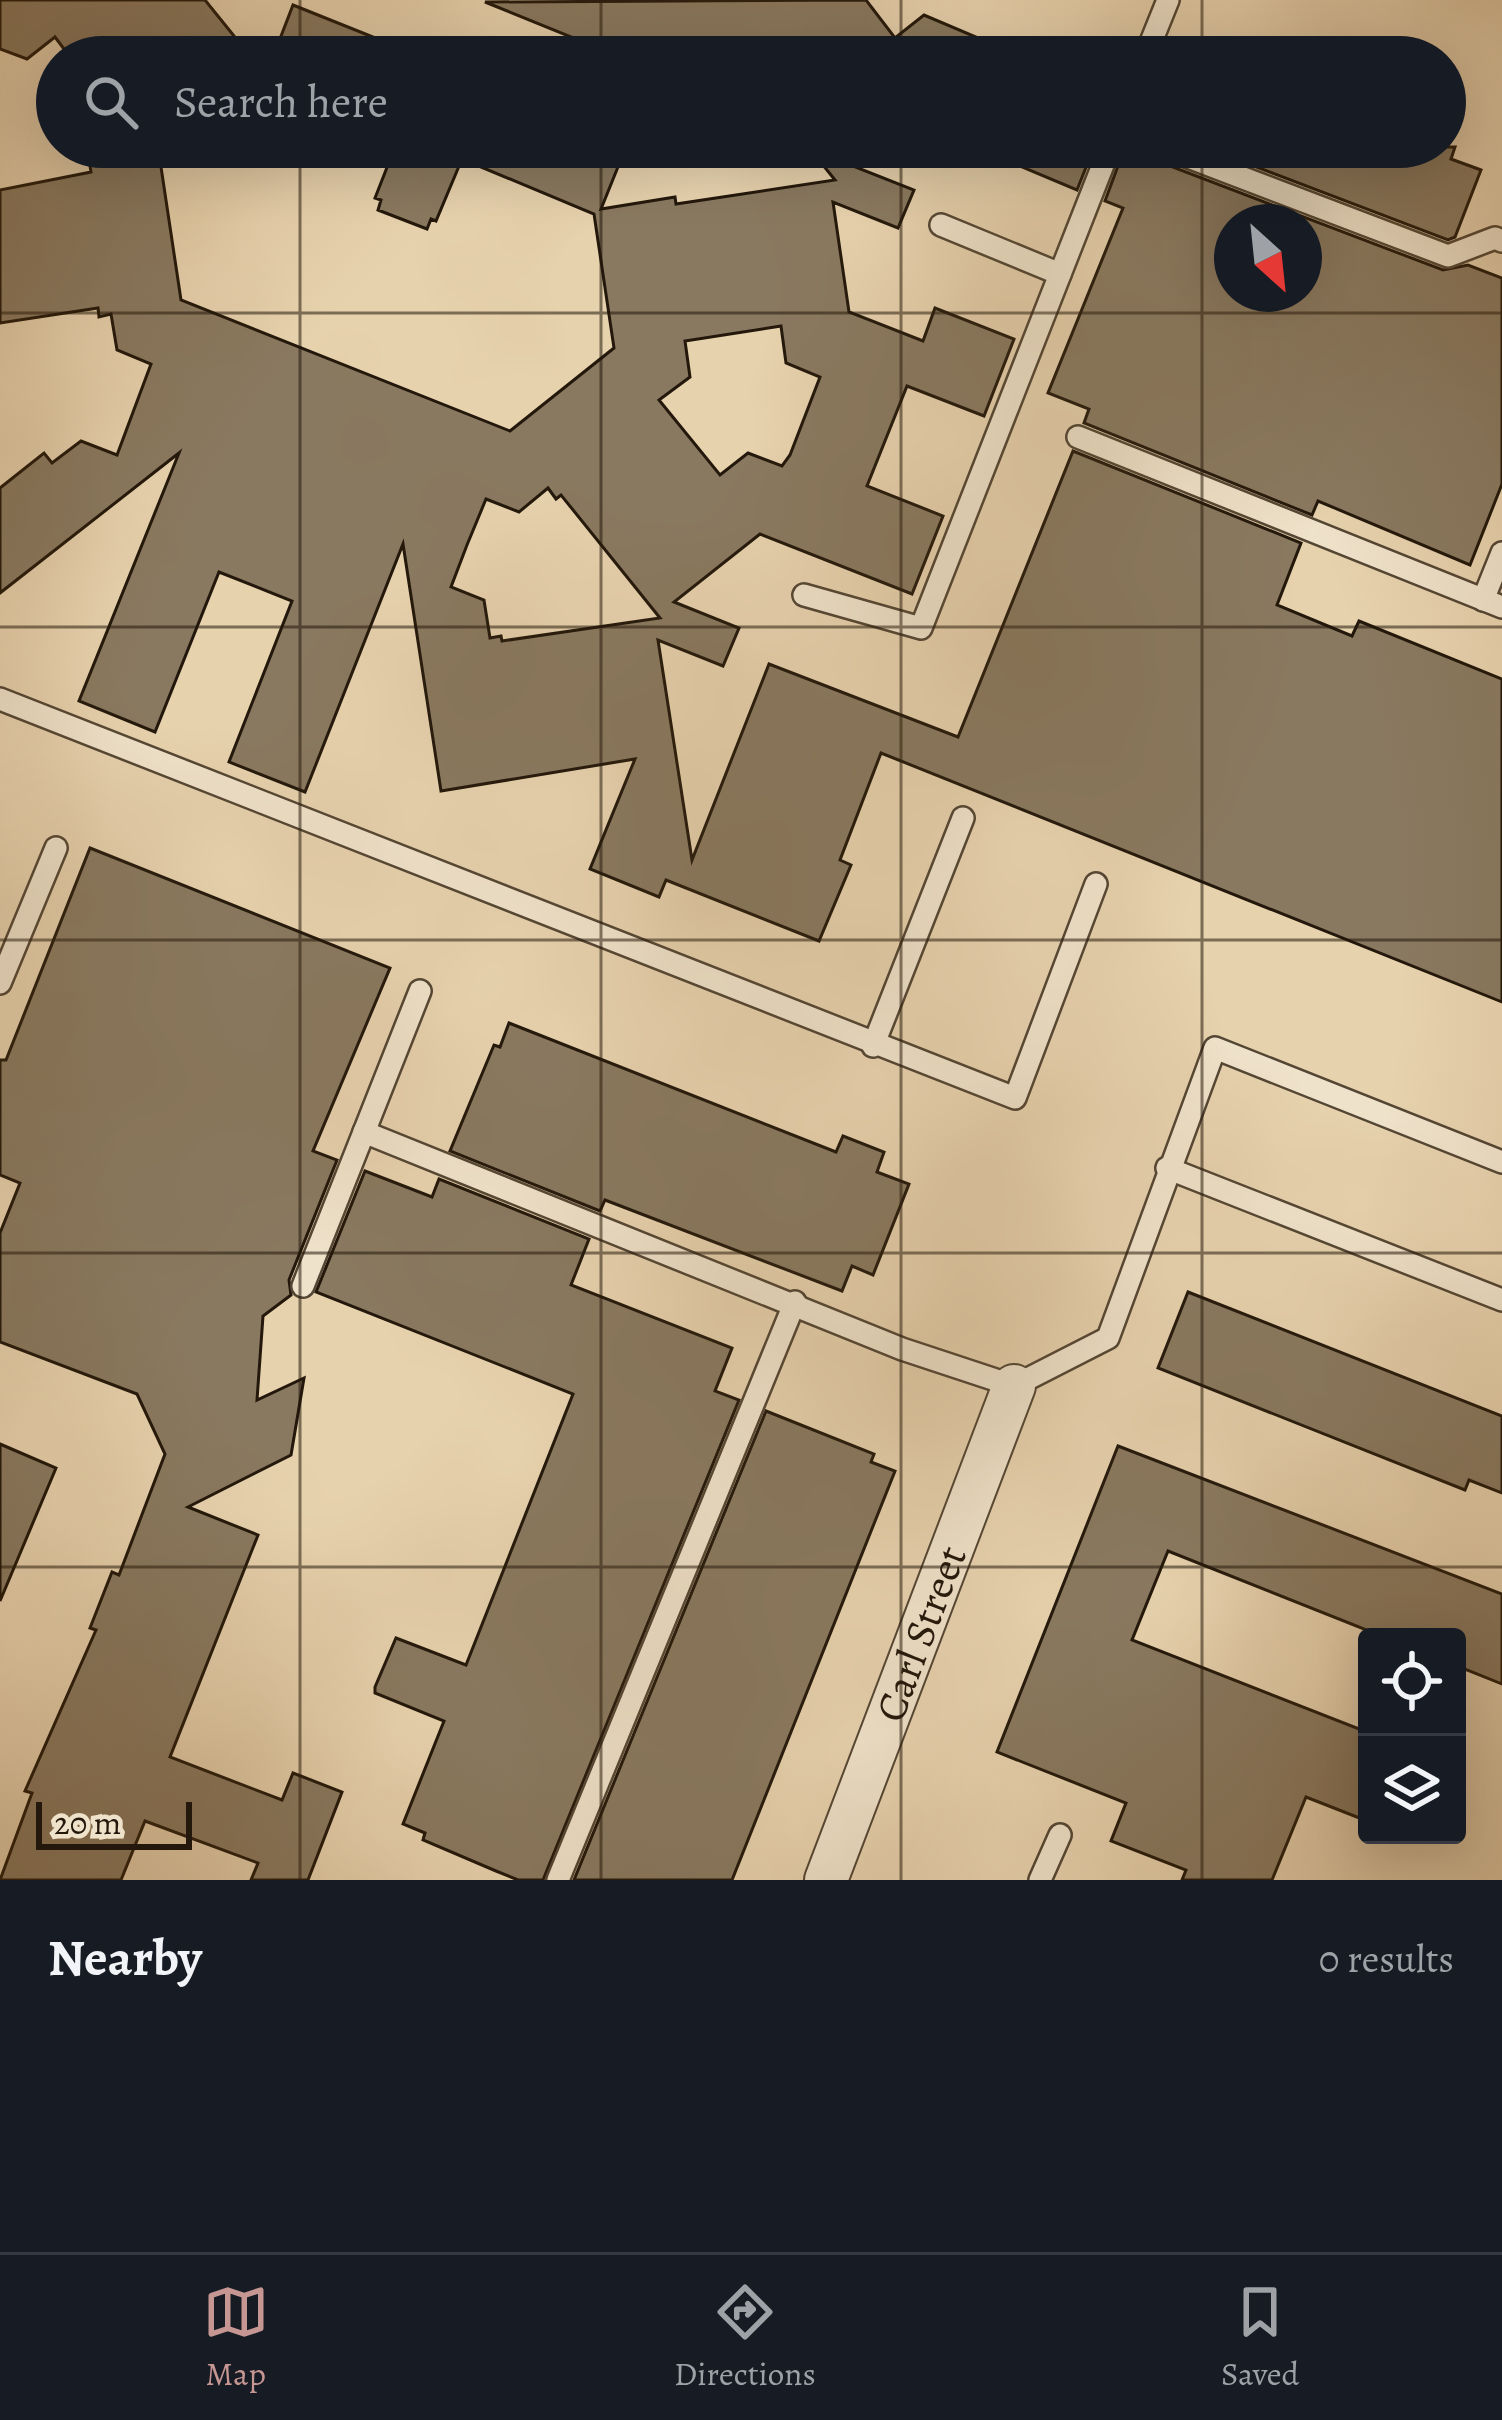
<!DOCTYPE html>
<html lang="en">
<head>
<meta charset="utf-8">
<style>
  :root { --surface:#171b24; --page:#20242c; --text:#f1f3f6; --muted:#9ea1a6; --line:#363941; --accent:#c59692 }
  body { margin:0; font-family:Alegreya,serif; background:var(--page); color:var(--text) }
  .controls { position:absolute; right:36px; bottom:36px; display:grid; overflow:hidden; border-radius:12px; box-shadow:0 12px 48px #0002 }
  .controls button { width:108px; height:108px; display:grid; place-items:center; padding:0; border:0; border-bottom:3px solid var(--line); background:var(--surface); color:var(--text); font:60px sans-serif }
  .compass { position:absolute; left:1214px; top:204px; width:108px; height:108px; border-radius:50%; background:var(--surface); box-shadow:0 12px 48px #0002; rotate:153deg }
  .scale { position:absolute; left:36px; bottom:30px; width:156px; box-sizing:border-box; padding-left:12px; border:6px solid #23180b; border-top:0; font-size:33px; line-height:42px; white-space:nowrap; color:#23180b; -webkit-text-stroke:9px #efe2ca; paint-order:stroke }
  .list { margin:0; padding:0; list-style:none }
  h2 { display:flex; justify-content:space-between; align-items:center; height:156px; margin:0; padding:0 48px; font-size:51px }
  h2 small { font-size:39px; font-weight:400; color:var(--muted) }
  .icon { flex:none; width:66px; height:66px; fill:none; stroke:currentColor; stroke-width:2; stroke-linecap:round; stroke-linejoin:round }
  .map { position:relative; flex:none; width:1502px; height:1880px; overflow:hidden }
  .search { position:absolute; background:var(--surface); box-shadow:0 12px 48px #0002; left:36px; right:36px; top:36px; height:132px; display:flex; align-items:center; gap:30px; box-sizing:border-box; padding:0 42px; border-radius:66px; color:var(--muted); font-size:45px }
  .sheet { height:372px; background:var(--surface) }
  nav { display:flex; justify-content:space-around; align-items:center; box-sizing:border-box; height:168px; border-top:3px solid var(--line); background:var(--surface); font-size:33px; color:var(--muted) }
  nav a { display:grid; justify-items:center; gap:6px }
  nav .on { color:var(--accent) }
  .map>svg:first-child { display:block }
</style>
</head>
<body>
<div class="map">
<svg width="1502" height="1880" viewBox="0 0 1502 1880">
  <rect width="100%" height="100%" fill="#e7d2ae"/>
  <filter id="stains"><feTurbulence type="fractalNoise" baseFrequency=".00167" numOctaves="4"/><feColorMatrix values="0 0 0 0 .2 0 0 0 0 .09 0 0 0 0 .02 0 0 0 .5 -.17"/></filter>
  <radialGradient id="worn" r=".72"><stop offset=".6" stop-color="#630" stop-opacity="0"/><stop offset="1" stop-color="#630" stop-opacity=".3"/></radialGradient>
  <g fill="#897960" stroke="#23180b" stroke-width="3" fill-rule="evenodd">
    <polygon points="0,0 205,0 251,57 70,57 55,37 27,59 0,49"/>
    <polygon points="866,0 895,38 924,15 1023,57 586,57 591,45 485,2"/>
    <polygon points="293,5 418,55 418,57 273,57"/>
    <path d="M87,147h71l23,153 329,131 104,-83 -20,-134 -132,-55 -26,62 -5,-2 -4,10 -49,-19 3,-10 -6,-2 20,-51h231l-25,62 74,-12 1,7 159,-24 -25,-31 104,41 -16,38 -65,-26 16,110 74,29 12,-33 79,31 -30,77 -77,-30 -40,100 76,30 -31,78 -152,-60 -86,68 65,26 -16,38 -65,-26 34,220 77,-196 189,73 115,-286 228,92 -24,62 75,31 7,-15 143,58v323l-621,-249 -41,107 11,5 -32,76 -153,-61 -7,17 -69,-28 45,-110 -194,32 -38,-247 -98,248 -76,-30 63,-161 -73,-29 -64,160 -76,-31 100,-248 -179,140v-105l44,-35 8,10 29,-22 36,14 34,-91 -34,-14 -6,-36 -12,3 -1,-9 -98,15v-133l91,-18zM781,326l5,37 34,14 -30,78 -8,11 -34,-13 -28,22 -61,-75 31,-23 -5,-36zM548,488l8,11 5,-4 99,123 -158,23 -1,-5 -11,2 -6,-38 -33,-13 16,-42 19,-46 33,13z"/>
    <polygon points="975,147 1094,147 1077,190"/>
    <path d="M1125,147h22l10,14 286,109 25,-5 34,13v206l-32,81 -152,-64 -6,14 -228,-92 5,-14 -41,-16 75,-185 -18,-7zM1232,222h72v72h-72z"/>
    <polygon points="1204,147 1455,147 1451,159 1481,170 1455,237 1448,240"/>
    <polygon points="90,848 390,968 313,1151 337,1160 289,1280 291,1295 263,1316 257,1400 304,1378 291,1455 188,1507 258,1535 170,1757 282,1800 293,1773 342,1792 308,1880 251,1880 258,1863 145,1821 121,1880 0,1880 32,1793 25,1791 96,1630 90,1628 112,1572 119,1575 165,1454 137,1394 0,1342 0,1233 20,1183 0,1175 0,1060 6,1060"/>
    <polygon points="509,1023 836,1152 843,1136 884,1152 877,1172 909,1184 873,1275 852,1266 842,1291 605,1200 600,1211 450,1151 494,1045 500,1047"/>
    <polygon points="365,1171 432,1197 439,1179 589,1239 571,1285 732,1348 715,1391 739,1400 543,1880 518,1880 496,1871 423,1840 425,1833 403,1824 444,1721 375,1693 375,1687 396,1638 466,1665 573,1394 316,1292"/>
    <polygon points="1188,1292 1502,1416 1502,1493 1469,1480 1465,1490 1158,1368"/>
    <polygon points="766,1411 874,1454 871,1462 895,1471 732,1880 574,1880"/>
    <polygon points="0,1444 56,1468 0,1601"/>
    <polygon points="1118,1446 1502,1594 1502,1684 1457,1666 1457,1637 1384,1637 1168,1551 1132,1640 1367,1732 1367,1821 1306,1797 1272,1880 1182,1880 1186,1870 1111,1841 1126,1803 997,1752"/>
  </g>
  <g fill="none" stroke-linecap="round" stroke-linejoin="round">
    <g stroke="#544634" stroke-width="26">
      <g id="service">
        <polyline points="1145,57 1168,0"/>
        <polyline points="1162,147 1448,256 1495,238 1502,241"/>
        <polyline points="941,225 1060,274"/>
        <polyline points="1078,437 1502,607"/>
        <polyline points="804,595 921,628 1110,147"/>
        <polyline points="1483,600 1502,553"/>
        <polyline points="0,699 1015,1098 1096,884"/>
        <polyline points="0,983 56,848"/>
        <polyline points="873,1046 963,818"/>
        <polyline points="364,1132 902,1349 1014,1386 1108,1338 1215,1048 1502,1162"/>
        <polyline points="1167,1168 1502,1300"/>
        <polyline points="303,1286 420,991"/>
        <polyline points="558,1880 795,1302"/>
        <polyline points="1040,1880 1060,1835"/>
      </g>
    </g>
    <g stroke="#544634" stroke-width="46">
      <g id="minor">
        <path id="s1" d="M826,1880l188,-494"/>
      </g>
    </g>
    <use href="#service" stroke="#efe2ca" stroke-width="21"/>
    <use href="#minor" stroke="#efe2ca" stroke-width="42"/>
  </g>
  <path fill="none" stroke="#23180b" stroke-width="3" stroke-opacity="0.55" d="M300,0v57M601,0v57M901,0v57M1202,0v57M300,147v1733M601,147v1733M901,147v1733M1202,147v1733M0,313h1502M0,627h1502M0,940h1502M0,1253h1502M0,1567h1502"/>
  <g text-anchor="middle" stroke-width="10" stroke-linejoin="round" paint-order="stroke">
    <g font-size="42" fill="#23180b" stroke="#efe2ca">
      <text dy="15" stroke="none"><textPath href="#s1" startOffset="264">Carl Street</textPath></text>
    </g>
  </g>
  <rect width="100%" height="100%" filter="url(#stains)"/>
  <rect width="100%" height="100%" fill="url(#worn)"/>
</svg>
<div class="controls">
<button><svg class="icon" aria-label="locate" viewBox="0 0 24 24"><circle cx="12" cy="12" r="6"/><path d="M12 2v4M12 18v4M2 12h4M18 12h4"/></svg></button>
<button><svg class="icon" aria-label="layers" viewBox="0 0 24 24"><path d="M12 4l9 5-9 5-9-5zM3 14l9 5 9-5"/></svg></button>
</div>
<svg class="compass" viewBox="-18 -18 36 36"><path d="M0-13l5 13h-10z" fill="#e53935"/><path d="M0 13l5-13h-10z" fill="#9ea1a6"/></svg>
<div class="scale">20 m</div>
<div class="search"><svg class="icon" aria-label="search" viewBox="0 0 24 24"><circle cx="10" cy="10" r="6"/><path d="M15 15l6 6"/></svg>Search here</div>
</div>
<section class="sheet">
<h2>Nearby<small>0 results</small></h2>
<ul class="list">
</ul>
</section>
<nav>
<a class="on"><svg class="icon" aria-label="map" viewBox="0 0 24 24"><path d="M3 6l6-2 6 2 6-2v14l-6 2-6-2-6 2zM9 4v14M15 6v14"/></svg>Map</a>
<a><svg class="icon" aria-label="directions" viewBox="0 0 24 24"><path d="M12 3l9 9-9 9-9-9zM9 14v-3h6M13 9l2 2-2 2"/></svg>Directions</a>
<a><svg class="icon" aria-label="saved" viewBox="0 0 24 24"><path d="M7 4h10v16l-5-4-5 4z"/></svg>Saved</a>
</nav>
</body>
</html>
